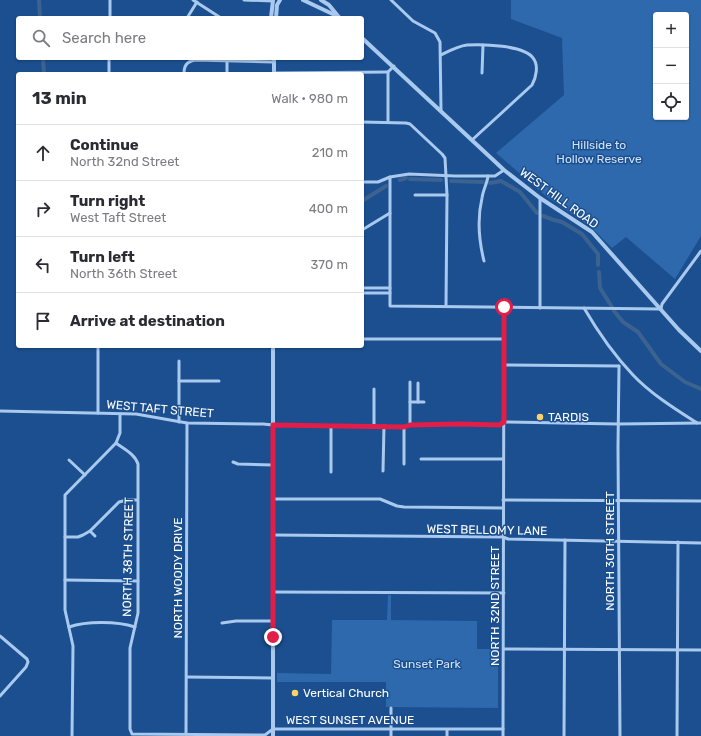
<!DOCTYPE html>
<html lang="en">
<head>
<meta charset="utf-8">
<style>
  :root { --surface:#fff; --page:#f7f7f7; --text:#2b2b33; --muted:#7c7c81; --line:#e1e1e2 }
  body { margin:0; font-family:Rubik,sans-serif; background:var(--page); color:var(--text) }
  .controls { position:absolute; right:12px; top:12px; display:grid; overflow:hidden; border-radius:4px; box-shadow:0 1px 3px #0004 }
  .controls button { width:36px; height:36px; display:grid; place-items:center; padding:0; border:0; border-bottom:1px solid var(--line); background:var(--surface); color:var(--text); font:20px sans-serif }
  .stop { position:absolute; width:12px; height:12px; margin:-9px; border:3px solid #e11d48; border-radius:50%; background:#fff }
  .stop.end { background:#e11d48; border-color:#fff; box-shadow:0 1px 4px #0008 }
  .list { margin:0; padding:0; list-style:none }
  h2 { display:flex; justify-content:space-between; align-items:center; height:52px; margin:0; padding:0 16px; font-size:17px }
  h2 small { font-size:13px; font-weight:400; color:var(--muted) }
  .list li { display:grid; grid-template-columns:26px 1fr auto; gap:12px; align-items:center; box-sizing:border-box; height:56px; padding:0 16px; border-top:1px solid var(--line) }
  .list b { display:block; font-size:15px; white-space:nowrap }
  .list p { margin:0; font-size:13px; white-space:nowrap; color:var(--muted) }
  .list em { font-size:13px; font-style:normal; color:var(--muted) }
  .icon { flex:none; width:22px; height:22px; fill:none; stroke:currentColor; stroke-width:2; stroke-linecap:round; stroke-linejoin:round }
  .map { position:relative; flex:none; width:701px; height:736px; overflow:hidden }
  .search { position:absolute; background:var(--surface); box-shadow:0 1px 3px #0004; left:16px; top:16px; width:348px; height:44px; display:flex; align-items:center; gap:10px; box-sizing:border-box; padding:0 14px; border-radius:4px; color:var(--muted); font-size:15px }
  .panel { position:absolute; background:var(--surface); box-shadow:0 1px 3px #0004; left:16px; top:72px; width:348px; height:276px; border-radius:4px }
  .map>svg:first-child { display:block }
</style>
</head>
<body>
<div class="map">
<svg width="701" height="736" viewBox="0 0 701 736">
  <rect width="100%" height="100%" fill="#1b4f8f"/>
  <g fill="#2e69ad" fill-rule="evenodd">
    <path d="M511,0h190v236l-26,43 -49,-42 -14,11 -20,-20 -45,-31 -51,-44 68,-58 -2,-57 -51,-19zM656,15h30v102h-30z"/>
    <polygon points="388,595 391,595 391,620 477,621 477,649 498,649 498,708 386,707 386,682 277,682 277,673 331,674 332,620 387,620"/>
  </g>
  <g fill="none" stroke-linecap="round" stroke-linejoin="round">
    <g stroke="#3c6290" stroke-width="4">
      <polyline points="39,0 40,18"/>
      <polyline points="43,58 44,74"/>
      <polyline points="410,179 441,180"/>
      <polyline points="400,180 406,178"/>
      <polyline points="451,181 483,182"/>
      <polyline points="490,183 501,181 520,192 537,213"/>
      <polyline points="362,201 386,186"/>
      <polyline points="543,216 554,220 562,222 582,234 598,254 598,265"/>
      <polyline points="599,272 600,288 612,307"/>
      <polyline points="614,311 623,322 638,332 661,364 685,382 701,389"/>
    </g>
    <g stroke="#a9c9ee" stroke-width="3">
      <polyline points="193,0 221,18"/>
      <polyline points="244,0 273,1"/>
      <polyline points="391,0 413,21 435,33 440,42 441,110"/>
      <polyline points="110,18 110,0"/>
      <polyline points="187,18 197,2"/>
      <path d="M441,55c8,-4 17,-9 26,-10 15,-1 57,0 66,13 6,7 3,20 -1,27l-60,55"/>
      <polyline points="274,73 388,72"/>
      <polyline points="482,73 483,45"/>
      <polyline points="109,74 109,58"/>
      <path d="M184,74c0,-8 2,-12 11,-14l79,2"/>
      <polyline points="227,74 227,61"/>
      <polyline points="362,122 406,123 410,124 442,154 445,158 447,195 446,306"/>
      <polyline points="388,122 388,72 394,66"/>
      <polyline points="390,177 390,306 661,309 662,304 701,251"/>
      <polyline points="362,182 378,182 390,177 409,174 455,176 495,176 504,170"/>
      <polyline points="415,195 447,195"/>
      <polyline points="362,230 390,213"/>
      <path d="M484,261c-5,-20 -7,-42 -2,-63 1,-8 5,-14 6,-22"/>
      <polyline points="362,288 390,288"/>
      <polyline points="362,293 390,293"/>
      <polyline points="540,308 540,198"/>
      <path d="M584,308c14,24 30,47 49,67 18,19 42,34 64,48"/>
      <polyline points="362,339 504,339"/>
      <polyline points="504,365 619,366"/>
      <polyline points="619,366 618,447 620,736"/>
      <polyline points="179,381 219,381"/>
      <polyline points="410,382 410,425"/>
      <polyline points="418,383 418,402"/>
      <polyline points="410,402 424,402"/>
      <polyline points="0,411 136,414 187,423 263,424 273,425 404,427 410,425 460,424 499,425 504,422 618,424 701,423"/>
      <polyline points="98,413 98,346"/>
      <polyline points="179,422 179,361"/>
      <polyline points="374,426 374,389"/>
      <path d="M116,443c8,6 19,11 22,21v149l-8,35v81l2,5 133,1 8,-6h230"/>
      <polyline points="421,459 503,459"/>
      <polyline points="69,460 85,475"/>
      <polyline points="233,462 238,464 273,465"/>
      <polyline points="404,464 404,427"/>
      <polyline points="383,471 384,426"/>
      <polyline points="331,472 331,426"/>
      <polyline points="273,499 380,499 397,506 404,507 503,508"/>
      <polyline points="503,500 701,501"/>
      <polyline points="90,531 95,536"/>
      <polyline points="273,535 503,537 508,539 701,543"/>
      <polyline points="65,537 78,537 83,535 90,531 119,502 127,500 137,500"/>
      <polyline points="65,580 138,581"/>
      <polyline points="273,592 504,593"/>
      <polyline points="222,623 236,621 273,621"/>
      <path d="M69,627c17,-6 48,-6 66,0"/>
      <polyline points="0,636 27,659 28,662 26,667 0,696"/>
      <polyline points="504,649 701,650"/>
      <polyline points="187,677 273,678"/>
      <polyline points="391,708 391,736"/>
      <polyline points="186,734 187,423"/>
      <polyline points="72,736 73,646 65,610 65,495 116,443 120,433 120,414"/>
      <polyline points="447,736 447,730"/>
      <polyline points="503,736 504,307"/>
      <polyline points="564,736 565,540"/>
      <polyline points="677,736 678,542"/>
    </g>
    <g stroke="#a9c9ee" stroke-width="4">
      <polyline points="303,0 339,17"/>
      <polyline points="321,0 329,5 338,16"/>
      <polyline points="271,18 273,0"/>
      <polyline points="276,18 277,5 280,0"/>
      <polyline points="362,38 504,170 540,198 592,232 679,330 701,351"/>
      <polyline points="274,74 274,58"/>
      <polyline points="273,736 273,346"/>
    </g>
  </g>
  <g fill="none" stroke-linecap="round" stroke-linejoin="round">
    <polyline stroke="#e11d48" stroke-width="5" points="273,637 273,425 404,427 410,425 460,424 499,425 504,422 504,307"/>
  </g>
  <g fill="#ffd166" stroke="#1b4f8f" stroke-width="1.5">
    <circle cx="540" cy="417" r="4"/>
    <circle cx="295" cy="693" r="4"/>
  </g>
  <g text-anchor="middle" stroke-width="3" stroke-linejoin="round" paint-order="stroke">
    <g font-size="12" fill="#cfe3fa" stroke="#1b4f8f">
      <text x="599" y="149">Hillside to<tspan x="599" dy="14">Hollow Reserve</tspan></text>
      <text x="427" y="668">Sunset Park</text>
    </g>
    <g font-size="12" fill="#fff" stroke="#1b4f8f">
      <text transform="translate(559 198) rotate(36)" y="4">WEST HILL ROAD</text>
      <text transform="translate(160 409) rotate(5)" y="4">WEST TAFT STREET</text>
      <text transform="translate(487 530) rotate(1)" y="4">WEST BELLOMY LANE</text>
      <text transform="translate(610 551) rotate(-90)" y="4">NORTH 30TH STREET</text>
      <text transform="translate(128 557) rotate(-89)" y="4">NORTH 38TH STREET</text>
      <text transform="translate(178 578) rotate(-90)" y="4">NORTH WOODY DRIVE</text>
      <text transform="translate(495 606) rotate(-90)" y="4">NORTH 32ND STREET</text>
      <text x="350" y="724">WEST SUNSET AVENUE</text>
    </g>
    <g font-size="12" fill="#fff" stroke="#1b4f8f" text-anchor="start">
      <text x="548" y="421">TARDIS</text>
      <text x="303" y="697">Vertical Church</text>
    </g>
  </g>
</svg>
<div class="controls">
<button>+</button>
<button>−</button>
<button><svg class="icon" aria-label="locate" viewBox="0 0 24 24"><circle cx="12" cy="12" r="6"/><path d="M12 2v4M12 18v4M2 12h4M18 12h4"/></svg></button>
</div>
<div class="stop" style="left:504px;top:307px"></div>
<div class="stop end" style="left:273px;top:637px"></div>
<div class="search"><svg class="icon" aria-label="search" viewBox="0 0 24 24"><circle cx="10" cy="10" r="6"/><path d="M15 15l6 6"/></svg>Search here</div>
<section class="panel">
<h2>13 min<small>Walk · 980 m</small></h2>
<ul class="list">
<li><svg class="icon" aria-label="ahead" viewBox="0 0 24 24"><path d="M12 20V5M6 11l6-6 6 6"/></svg><div><b>Continue</b><p>North 32nd Street</p></div><em>210 m</em></li>
<li><svg class="icon" aria-label="right" viewBox="0 0 24 24"><path d="M7 20v-9h11M14 6l5 5-5 5"/></svg><div><b>Turn right</b><p>West Taft Street</p></div><em>400 m</em></li>
<li><svg class="icon" aria-label="left" viewBox="0 0 24 24"><path d="M17 20v-9H6M10 6l-5 5 5 5"/></svg><div><b>Turn left</b><p>North 36th Street</p></div><em>370 m</em></li>
<li><svg class="icon" aria-label="arrive" viewBox="0 0 24 24"><path d="M6 21V4h12l-3 4 3 4H6"/></svg><div><b>Arrive at destination</b></div></li>
</ul>
</section>
</div>
</body>
</html>
